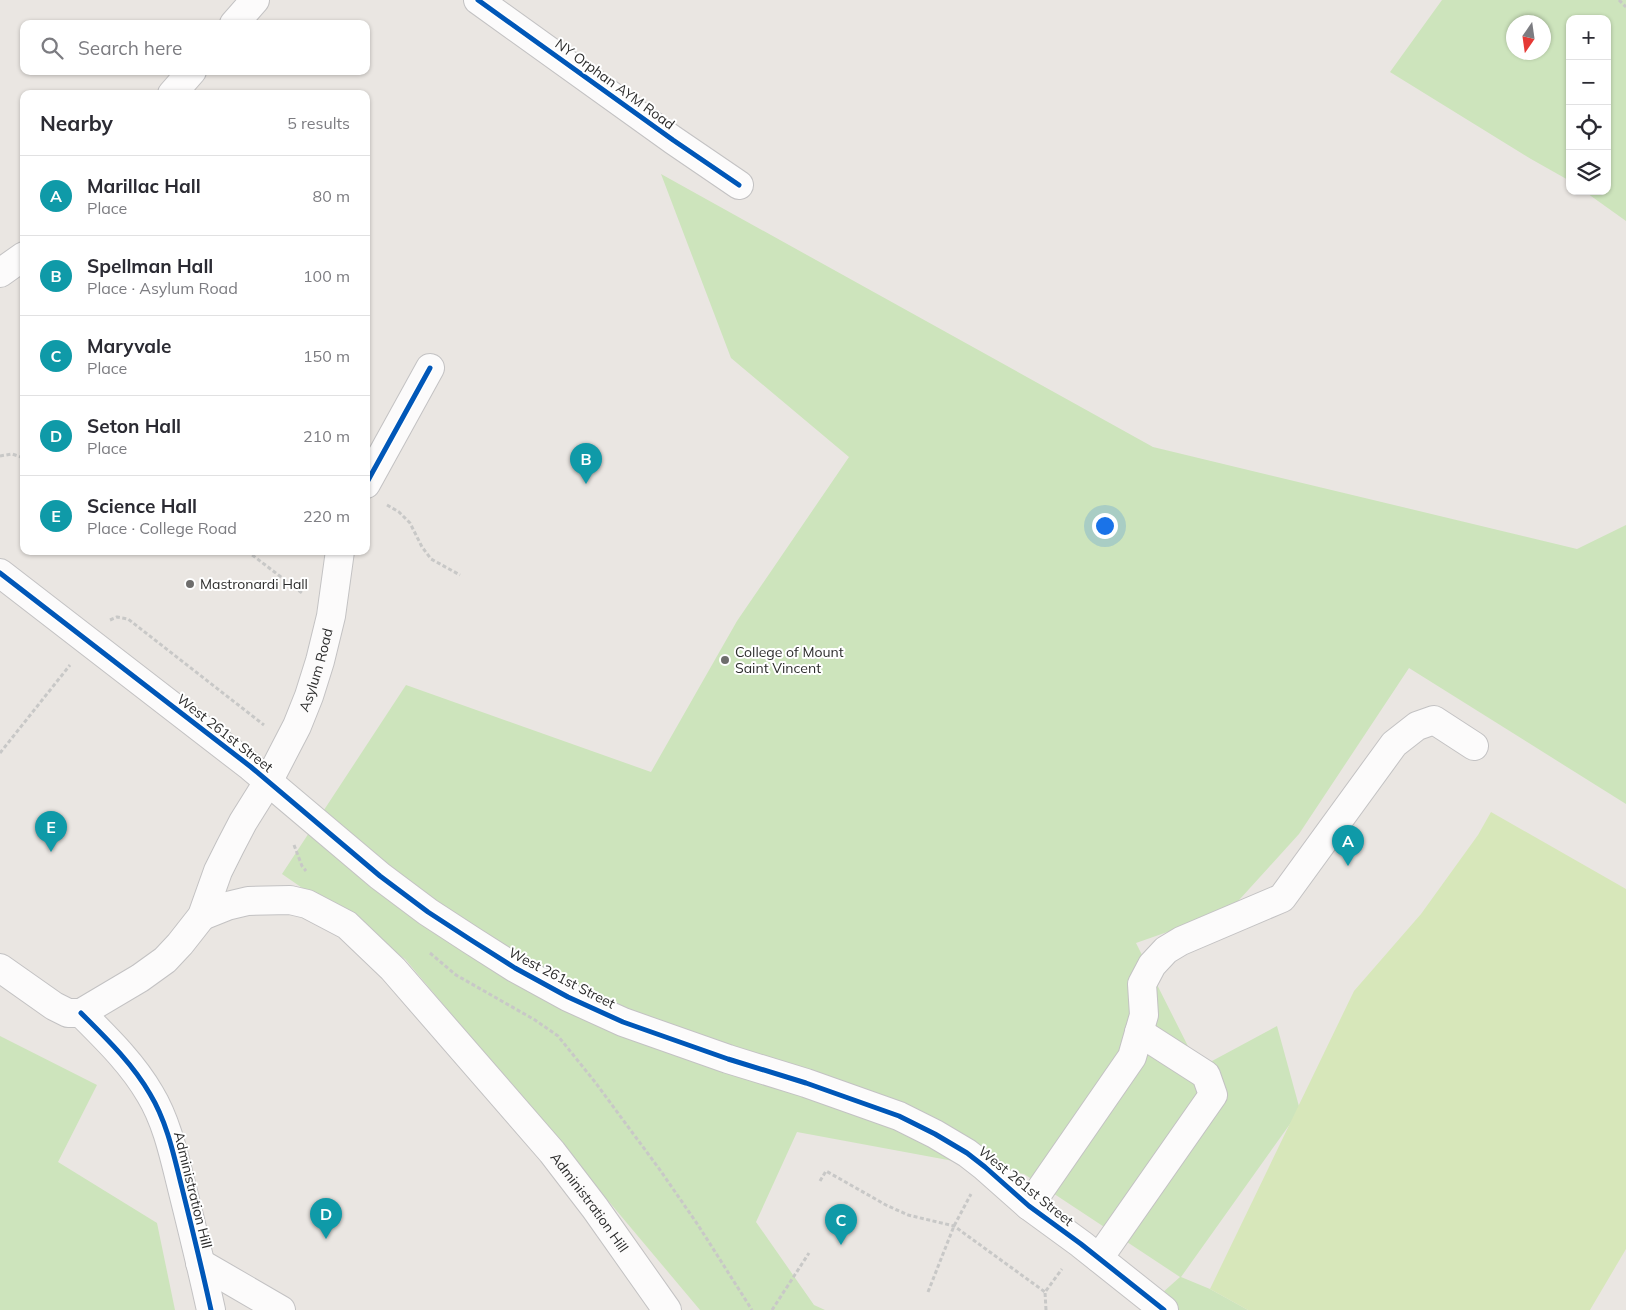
<!DOCTYPE html>
<html lang="en">
<head>
<meta charset="utf-8">
<style>
  :root { --surface:#fff; --page:#f2f2f3; --text:#2b2b33; --muted:#7c7c81; --line:#e1e1e2; --accent:#6e6d6c }
  body { margin:0; font-family:Mulish,sans-serif; background:var(--page); color:var(--text) }
  .controls { position:absolute; right:15px; top:15px; display:grid; overflow:hidden; border-radius:10px; box-shadow:0 1px 4px #0004 }
  .controls button { width:45px; height:45px; display:grid; place-items:center; padding:0; border:0; border-bottom:1px solid var(--line); background:var(--surface); color:var(--text); font:25px sans-serif }
  .compass { position:absolute; left:1506px; top:15px; width:45px; height:45px; border-radius:50%; background:var(--surface); box-shadow:0 1px 4px #0004; rotate:193deg }
  .you { position:absolute; left:1104px; top:525px; width:18px; height:18px; margin:-12px; border:4px solid #fff; border-radius:50%; background:#1a73e8; box-shadow:0 0 0 8px #1a73e833 }
  .badge { display:grid; place-items:center; width:32px; height:32px; border-radius:50%; background:var(--accent); color:#fff; font-size:16px; font-weight:700 }
  .pin { position:absolute; translate:-50% -41px; filter:drop-shadow(0 1px 2px #0008) }
  .pin::after { content:''; position:absolute; top:26px; width:18px; height:15px; background:inherit; clip-path:polygon(0 0,100% 0,50% 100%) }
  .list { margin:0; padding:0; list-style:none }
  h2 { display:flex; justify-content:space-between; align-items:center; height:65px; margin:0; padding:0 20px; font-size:21px }
  h2 small { font-size:16px; font-weight:400; color:var(--muted) }
  .list li { display:grid; grid-template-columns:32px 1fr auto; gap:15px; align-items:center; box-sizing:border-box; height:80px; padding:0 20px; border-top:1px solid var(--line) }
  .list b { display:block; font-size:19px; white-space:nowrap }
  .list p { margin:0; font-size:16px; white-space:nowrap; color:var(--muted) }
  .list em { font-size:16px; font-style:normal; color:var(--muted) }
  .icon { flex:none; width:28px; height:28px; fill:none; stroke:currentColor; stroke-width:2; stroke-linecap:round; stroke-linejoin:round }
  .map { position:relative; flex:none; width:1626px; height:1310px; overflow:hidden }
  .search { position:absolute; background:var(--surface); box-shadow:0 1px 4px #0004; left:20px; top:20px; width:350px; height:55px; display:flex; align-items:center; gap:12px; box-sizing:border-box; padding:0 18px; border-radius:10px; color:var(--muted); font-size:19px }
  .panel { position:absolute; background:var(--surface); box-shadow:0 1px 4px #0004; left:20px; top:90px; width:350px; height:465px; border-radius:10px }
  .map>svg:first-child { display:block }
</style>
</head>
<body>
<div class="map">
<svg width="1626" height="1310" viewBox="0 0 1626 1310">
  <rect width="100%" height="100%" fill="#eae6e2"/>
  <g fill="#cde4bc" fill-rule="evenodd">
    <path d="M1442,0h184v221l-42,-30h23v-172h-37v162l-39,-22 -141,-87zM1544,22v30h-30v-30z"/>
    <polygon points="661,174 1153,447 1577,549 1626,525 1626,804 1409,668 1299,834 1230,910 1136,943 1199,1068 1277,1026 1300,1110 1181,1277 1210,1289 1248,1310 1143,1310 1180,1277 1024,1174 797,1132 756,1222 814,1305 825,1310 700,1310 405,959 282,874 406,685 651,772 737,621 849,457 731,358"/>
    <polygon points="0,1036 97,1085 58,1162 157,1223 175,1310 0,1310"/>
  </g>
  <polygon fill="#d7e7ba" points="1491,812 1626,889 1626,1249 1590,1310 1248,1310 1210,1289 1354,991 1421,914 1478,835"/>
  <g fill="none" stroke-linecap="round" stroke-linejoin="round">
    <g stroke="#c3c2c3" stroke-width="30">
      <g id="minor">
        <polyline points="478,0 673,140 739,185"/>
        <polyline points="234,24 255,0"/>
        <polyline points="172,94 192,71"/>
        <polyline points="0,273 24,256"/>
        <polyline points="366,484 430,368"/>
        <polyline points="0,573 251,767 380,876 428,912 471,940 515,968 568,997 623,1022 728,1059 806,1083 899,1116 935,1134 967,1153 985,1167 1029,1206 1081,1244 1164,1310"/>
        <path id="s1" d="M202,916l25,-10 21,-5 42,-1 17,4 40,21 46,44 159,183 43,56 72,102"/>
        <path id="s2" d="M0,968l54,38 14,7h13l59,-35 25,-18 15,-16 22,-28 16,-45 12,-24 13,-25 25,-40 29,-56 12,-30 11,-35 11,-45 9,-65"/>
        <path d="M81,1013c25,25 51,50 69,81 17,28 24,62 32,94 10,40 20,81 29,122"/>
        <polyline points="1029,1206 1132,1057 1144,1015 1142,984 1152,965 1166,950 1181,941 1282,898 1394,744 1417,726 1434,720 1474,746"/>
        <polyline points="1099,1258 1213,1095 1206,1075 1139,1032"/>
        <polyline points="200,1263 281,1310"/>
      </g>
    </g>
    <g stroke="#c8c8c7" stroke-width="3" stroke-dasharray="4 2.5" stroke-linecap="butt">
      <polyline points="1619,0 1626,7"/>
      <polyline points="0,456 12,454 24,458"/>
      <polyline points="387,505 399,512 410,523 422,547 431,559 460,575"/>
      <polyline points="247,551 302,593"/>
      <polyline points="110,620 117,617 128,619 264,725"/>
      <polyline points="0,753 70,665"/>
      <polyline points="294,845 302,866 306,871"/>
      <polyline points="430,953 456,975 535,1020 558,1036 595,1082 660,1170 698,1225 752,1310"/>
      <polyline points="820,1181 826,1171 886,1205 908,1215 954,1226 1045,1292"/>
      <polyline points="928,1292 954,1226 971,1194"/>
      <polyline points="772,1310 809,1253"/>
      <polyline points="1046,1310 1045,1292 1062,1269"/>
    </g>
    <use href="#minor" stroke="#fcfbfb" stroke-width="28"/>
    <g stroke="#fff" stroke-width="8">
      <g id="cycleway">
        <polyline points="478,0 673,140 739,185"/>
        <polyline points="366,484 430,368"/>
        <polyline points="0,573 251,767 380,876 428,912 471,940 515,968 568,997 623,1022 728,1059 806,1083 899,1116 935,1134 967,1153 985,1167 1029,1206 1081,1244 1164,1310"/>
        <path d="M81,1013c25,25 51,50 69,81 17,28 24,62 32,94 10,40 20,81 29,122"/>
      </g>
    </g>
    <use href="#cycleway" stroke="#0057b8" stroke-width="5"/>
  </g>
  <g fill="#6e6d6c" stroke="#fff" stroke-width="2">
    <circle cx="190" cy="584" r="5"/>
    <circle cx="725" cy="660" r="5"/>
  </g>
  <g text-anchor="middle" stroke-width="4" stroke-linejoin="round" paint-order="stroke">
    <g font-size="14" fill="#2c2c2c" stroke="#fff">
      <text transform="translate(615 84) rotate(36)" y="5">NY Orphan AYM Road</text>
      <text dy="5" stroke="none"><textPath href="#s2" startOffset="524">Asylum Road</textPath></text>
      <text transform="translate(225 733) rotate(38)" y="5">West 261st Street</text>
      <text transform="translate(562 978) rotate(27)" y="5">West 261st Street</text>
      <text transform="translate(1026 1186) rotate(39)" y="5">West 261st Street</text>
      <text transform="translate(193 1190) rotate(76)" y="5">Administration Hill</text>
      <text dy="5" stroke="none"><textPath href="#s1" startOffset="522">Administration Hill</textPath></text>
    </g>
    <g font-size="14" fill="#2c2c2c" stroke="#fff" text-anchor="start">
      <text x="200" y="589">Mastronardi Hall</text>
      <text x="735" y="657">College of Mount<tspan x="735" dy="16">Saint Vincent</tspan></text>
    </g>
  </g>
</svg>
<div class="controls">
<button>+</button>
<button>−</button>
<button><svg class="icon" aria-label="locate" viewBox="0 0 24 24"><circle cx="12" cy="12" r="6"/><path d="M12 2v4M12 18v4M2 12h4M18 12h4"/></svg></button>
<button><svg class="icon" aria-label="layers" viewBox="0 0 24 24"><path d="M12 4l9 5-9 5-9-5zM3 14l9 5 9-5"/></svg></button>
</div>
<svg class="compass" viewBox="-18 -18 36 36"><path d="M0-13l5 13h-10z" fill="#e53935"/><path d="M0 13l5-13h-10z" fill="#7c7c81"/></svg>
<div class="you"></div>
<div class="pin badge" style="left:1348px;top:866px;background:#0f9aa8">A</div>
<div class="pin badge" style="left:586px;top:484px;background:#0f9aa8">B</div>
<div class="pin badge" style="left:841px;top:1245px;background:#0f9aa8">C</div>
<div class="pin badge" style="left:326px;top:1239px;background:#0f9aa8">D</div>
<div class="pin badge" style="left:51px;top:852px;background:#0f9aa8">E</div>
<div class="search"><svg class="icon" aria-label="search" viewBox="0 0 24 24"><circle cx="10" cy="10" r="6"/><path d="M15 15l6 6"/></svg>Search here</div>
<section class="panel">
<h2>Nearby<small>5 results</small></h2>
<ul class="list">
<li><span class="badge" style="background:#0f9aa8">A</span><div><b>Marillac Hall</b><p>Place</p></div><em>80 m</em></li>
<li><span class="badge" style="background:#0f9aa8">B</span><div><b>Spellman Hall</b><p>Place · Asylum Road</p></div><em>100 m</em></li>
<li><span class="badge" style="background:#0f9aa8">C</span><div><b>Maryvale</b><p>Place</p></div><em>150 m</em></li>
<li><span class="badge" style="background:#0f9aa8">D</span><div><b>Seton Hall</b><p>Place</p></div><em>210 m</em></li>
<li><span class="badge" style="background:#0f9aa8">E</span><div><b>Science Hall</b><p>Place · College Road</p></div><em>220 m</em></li>
</ul>
</section>
</div>
</body>
</html>
